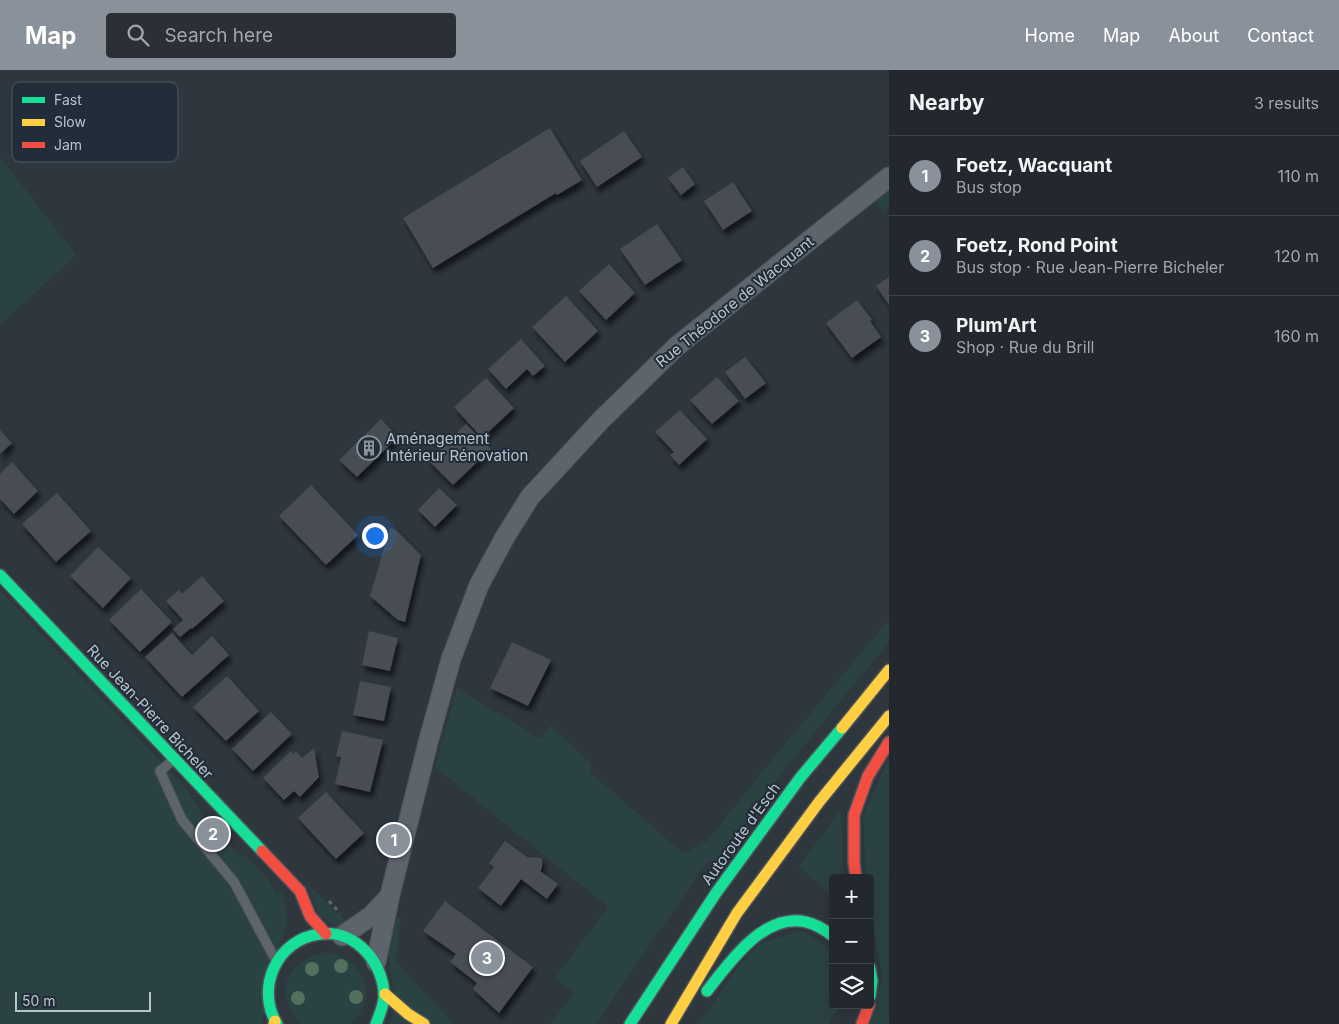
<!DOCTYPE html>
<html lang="en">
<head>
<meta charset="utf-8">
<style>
  :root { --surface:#22282e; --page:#2a3036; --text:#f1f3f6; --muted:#a2a6aa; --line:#3f444a; --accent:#89929b }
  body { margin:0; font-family:Inter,sans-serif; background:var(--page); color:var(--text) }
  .controls { position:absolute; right:15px; bottom:15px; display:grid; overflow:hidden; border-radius:5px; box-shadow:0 5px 20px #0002 }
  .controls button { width:45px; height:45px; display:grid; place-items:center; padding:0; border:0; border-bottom:1px solid var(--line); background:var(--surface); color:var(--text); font:25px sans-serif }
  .scale { position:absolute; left:15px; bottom:12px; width:136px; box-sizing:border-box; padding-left:5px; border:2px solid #bac3cd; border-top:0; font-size:14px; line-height:18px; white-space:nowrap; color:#bac3cd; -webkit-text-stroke:4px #212d39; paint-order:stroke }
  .you { position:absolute; left:374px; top:465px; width:18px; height:18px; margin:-12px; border:4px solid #fff; border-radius:50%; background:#1a73e8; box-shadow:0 0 0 8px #1a73e833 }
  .badge { display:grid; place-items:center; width:32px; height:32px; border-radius:50%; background:var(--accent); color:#fff; font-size:16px; font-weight:700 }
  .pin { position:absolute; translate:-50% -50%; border:2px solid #fff; box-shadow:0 1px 5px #0006 }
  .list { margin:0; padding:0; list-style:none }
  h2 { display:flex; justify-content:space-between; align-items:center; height:65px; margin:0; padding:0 20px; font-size:21px }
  h2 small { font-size:16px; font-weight:400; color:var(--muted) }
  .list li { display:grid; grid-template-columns:32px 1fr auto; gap:15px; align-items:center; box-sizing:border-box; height:80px; padding:0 20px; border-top:1px solid var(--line) }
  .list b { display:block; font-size:19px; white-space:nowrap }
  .list p { margin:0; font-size:16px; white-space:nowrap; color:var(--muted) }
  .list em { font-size:16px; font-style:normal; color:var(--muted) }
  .icon { flex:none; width:28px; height:28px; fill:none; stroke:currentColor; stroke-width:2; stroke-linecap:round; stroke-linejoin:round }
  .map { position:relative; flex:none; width:889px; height:954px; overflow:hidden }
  header { display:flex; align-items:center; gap:30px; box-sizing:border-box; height:70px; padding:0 25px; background:var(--accent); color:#fff }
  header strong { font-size:24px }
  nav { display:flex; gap:28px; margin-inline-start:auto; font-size:18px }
  .search { width:350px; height:45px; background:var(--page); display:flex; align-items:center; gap:12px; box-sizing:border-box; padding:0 18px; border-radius:5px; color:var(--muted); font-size:19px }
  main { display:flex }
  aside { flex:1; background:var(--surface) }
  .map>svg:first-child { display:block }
</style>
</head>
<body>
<header>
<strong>Map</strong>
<div class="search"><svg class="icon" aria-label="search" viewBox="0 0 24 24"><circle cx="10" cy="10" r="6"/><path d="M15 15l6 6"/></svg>Search here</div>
<nav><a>Home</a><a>Map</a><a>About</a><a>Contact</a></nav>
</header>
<main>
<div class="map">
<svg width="889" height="954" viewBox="0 0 889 954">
  <defs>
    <filter id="shadow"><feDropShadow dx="3" dy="5.5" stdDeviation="2.5" flood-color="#0009"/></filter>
  </defs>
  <rect width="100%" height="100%" fill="#2e363e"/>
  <g fill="#2b4243">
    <polygon points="0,87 76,185 0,255"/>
    <polygon points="889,107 889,137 883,141 869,123"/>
    <path d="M0,520l189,202 16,28 25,27 21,13 16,17 9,16 5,-1c6,18 9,28 1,47l-20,85h-262z"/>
    <polygon points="889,550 889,572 784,700 715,794 708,790 596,954 551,954 573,923 555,908 608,837 435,697 457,618 540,669 550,655 591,694 590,702 684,784 707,771 777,683"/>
    <polygon points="889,689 889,954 869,954 882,909 870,834 870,808 866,808 863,745"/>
    <polygon points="838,743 841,744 843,808 833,808 833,827 799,797"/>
    <polygon points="306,813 346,851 346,855 341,857 320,847"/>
    <path d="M395,846l6,3 -5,43 58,62h-64c9,-24 0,-45 -1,-69 0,-14 3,-26 6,-39z"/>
    <polygon points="801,861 829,877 833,883 833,935 839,935 829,954 698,954 740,895 759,874"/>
    <path d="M327,882c37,7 53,44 24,72h-51c-29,-30 -13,-66 27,-72z"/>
  </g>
  <g fill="#464d53" filter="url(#shadow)">
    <polygon points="550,58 582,110 557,125 556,123 433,198 403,148"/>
    <polygon points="624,61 642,87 597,117 580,91"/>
    <polygon points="683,97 695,114 681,125 668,108"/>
    <polygon points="733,112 752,141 723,160 704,131"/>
    <polygon points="657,154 682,190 645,215 620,179"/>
    <polygon points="609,194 635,223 606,250 579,221"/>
    <polygon points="889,207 889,235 876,216"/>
    <polygon points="566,226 598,261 565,292 532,257"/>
    <polygon points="857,230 872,250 870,251 881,267 852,288 826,253"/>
    <polygon points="521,269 545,296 533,306 527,299 506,319 488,299"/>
    <polygon points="745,287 766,313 745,329 725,302"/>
    <polygon points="717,307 739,331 712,354 690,330"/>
    <polygon points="486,308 514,338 482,368 454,337"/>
    <polygon points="680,340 707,369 679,395 670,385 674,382 655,362"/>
    <polygon points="381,349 398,367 357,407 339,390"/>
    <polygon points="466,354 491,379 453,415 428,390"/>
    <polygon points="0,360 12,373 0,384"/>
    <polygon points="12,392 38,421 14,444 0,429 0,404"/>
    <polygon points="311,415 358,465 326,495 279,446"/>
    <polygon points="439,418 457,435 435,457 418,440"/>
    <polygon points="57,423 91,461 56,492 22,454"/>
    <polygon points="390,458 396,460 421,485 405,552 398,550 370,526"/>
    <polygon points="98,477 131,508 103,538 70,506"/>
    <polygon points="202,506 224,531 192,559 191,558 180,567 173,559 183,550 166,531 179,520 182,524"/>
    <polygon points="141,519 172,552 140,582 109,550"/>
    <polygon points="369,561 398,568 390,601 362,595"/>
    <polygon points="172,563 192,585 212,566 229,585 182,627 145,587"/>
    <polygon points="512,572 551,590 528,636 490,618"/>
    <polygon points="227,606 259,641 226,671 193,637"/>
    <polygon points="360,611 391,617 384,651 353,645"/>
    <polygon points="271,642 292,664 253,701 232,679"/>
    <polygon points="342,661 383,670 370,722 335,714 341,687 336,686"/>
    <polygon points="314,678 319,707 300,727 294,721 284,730 263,708 291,681 294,684 296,681 302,688"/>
    <polygon points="326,722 364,763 336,789 298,748"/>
    <polygon points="505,771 527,787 542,788 542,798 540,801 558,814 547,829 521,809 501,836 478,818 494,797 489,793"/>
    <polygon points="445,831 533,897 499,943 473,919 477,913 450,892 456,884 423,861"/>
  </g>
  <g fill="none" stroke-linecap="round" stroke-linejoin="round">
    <g stroke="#4d5258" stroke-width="11">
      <polyline id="lane" points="172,691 160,701 182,750 234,812 275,889"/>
    </g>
    <g stroke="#4d5258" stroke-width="21">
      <g id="street">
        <polyline points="342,866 371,846 390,826"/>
        <polyline points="376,892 390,825 429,669 451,589 479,515 505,467 530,427 601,350 677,276 889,107"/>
      </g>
    </g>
    <g stroke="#4d5258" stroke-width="14">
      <g id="fast">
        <polyline points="0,505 262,781"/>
        <polyline points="870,898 872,911 870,926"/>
        <path d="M707,921c22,-28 57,-79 99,-69 10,2 19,8 27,14"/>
        <path d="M277,954c-22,-36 0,-85 43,-90 36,-5 65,30 64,64 -1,9 -5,18 -8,26"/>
        <polyline points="630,954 716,823 800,708 842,658"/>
      </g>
    </g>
    <g stroke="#4d5258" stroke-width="14">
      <g id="slow">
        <polyline points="842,658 889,600"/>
        <polyline points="385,924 408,944 424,954"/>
        <polyline points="274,954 275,951"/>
        <polyline points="671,954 737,843 819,732 889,646"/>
      </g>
    </g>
    <g stroke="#4d5258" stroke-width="14">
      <g id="jam">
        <polyline points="262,781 300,821 310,846 326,864"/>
        <polyline points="856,808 854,793 854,745 868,706 889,672"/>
        <polyline points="862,954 869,935"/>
      </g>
    </g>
    <polyline stroke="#62686e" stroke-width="3" stroke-dasharray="4 4" stroke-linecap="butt" points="329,831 340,843"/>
    <use href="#lane" stroke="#5e646b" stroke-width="9"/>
    <use href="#street" stroke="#5e646b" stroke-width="19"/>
    <use href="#fast" stroke="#16e098" stroke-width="11"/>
    <use href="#slow" stroke="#ffcf43" stroke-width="11"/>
    <use href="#jam" stroke="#f24e42" stroke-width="11"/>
  </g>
  <g fill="#536f5d">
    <circle cx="341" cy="896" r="7"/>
    <circle cx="312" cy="899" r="7"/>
    <circle cx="356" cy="927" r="7"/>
    <circle cx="298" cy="928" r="7"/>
  </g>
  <defs>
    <g id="building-ring" transform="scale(1.25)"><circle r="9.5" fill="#212d39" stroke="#89929b" stroke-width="1.5"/><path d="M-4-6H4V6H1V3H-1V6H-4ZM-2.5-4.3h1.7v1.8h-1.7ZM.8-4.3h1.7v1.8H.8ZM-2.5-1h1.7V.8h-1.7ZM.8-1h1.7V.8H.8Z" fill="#89929b"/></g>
  </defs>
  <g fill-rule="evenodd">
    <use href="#building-ring" x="369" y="378"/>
  </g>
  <g text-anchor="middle" stroke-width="4" stroke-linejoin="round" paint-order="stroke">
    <g font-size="15" fill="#bac3cd" stroke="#212d39">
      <text transform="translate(735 232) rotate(-39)" y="5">Rue Théodore de Wacquant</text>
      <text transform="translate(150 642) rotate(47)" y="5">Rue Jean-Pierre Bicheler</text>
      <text transform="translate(741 764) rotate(-54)" y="5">Autoroute d'Esch</text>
    </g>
    <g font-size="15" fill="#bac3cd" stroke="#212d39" text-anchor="start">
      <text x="386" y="374">Aménagement<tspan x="386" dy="17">Intérieur Rénovation</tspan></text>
    </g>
  </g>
  <rect x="12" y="12" width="166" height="80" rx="8" fill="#212d39" stroke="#4f5a65" stroke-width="1"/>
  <rect x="22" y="27" width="23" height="6" fill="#16e098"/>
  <rect x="22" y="49" width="23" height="7" fill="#ffcf43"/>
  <rect x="22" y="72" width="23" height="6" fill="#f24e42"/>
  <g font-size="14" fill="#bac3cd">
    <text x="54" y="35">Fast</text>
    <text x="54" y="57">Slow</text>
    <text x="54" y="80">Jam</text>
  </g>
</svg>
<div class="controls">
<button>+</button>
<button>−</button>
<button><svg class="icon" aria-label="layers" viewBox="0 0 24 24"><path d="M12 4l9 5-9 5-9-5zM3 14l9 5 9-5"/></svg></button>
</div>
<div class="scale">50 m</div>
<div class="you"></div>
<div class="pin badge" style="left:394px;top:770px">1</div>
<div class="pin badge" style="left:213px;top:764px">2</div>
<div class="pin badge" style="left:487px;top:888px">3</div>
</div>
<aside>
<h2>Nearby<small>3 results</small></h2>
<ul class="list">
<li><span class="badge">1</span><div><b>Foetz, Wacquant</b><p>Bus stop</p></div><em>110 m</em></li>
<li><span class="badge">2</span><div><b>Foetz, Rond Point</b><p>Bus stop · Rue Jean-Pierre Bicheler</p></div><em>120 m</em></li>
<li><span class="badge">3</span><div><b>Plum'Art</b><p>Shop · Rue du Brill</p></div><em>160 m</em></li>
</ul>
</aside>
</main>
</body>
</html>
